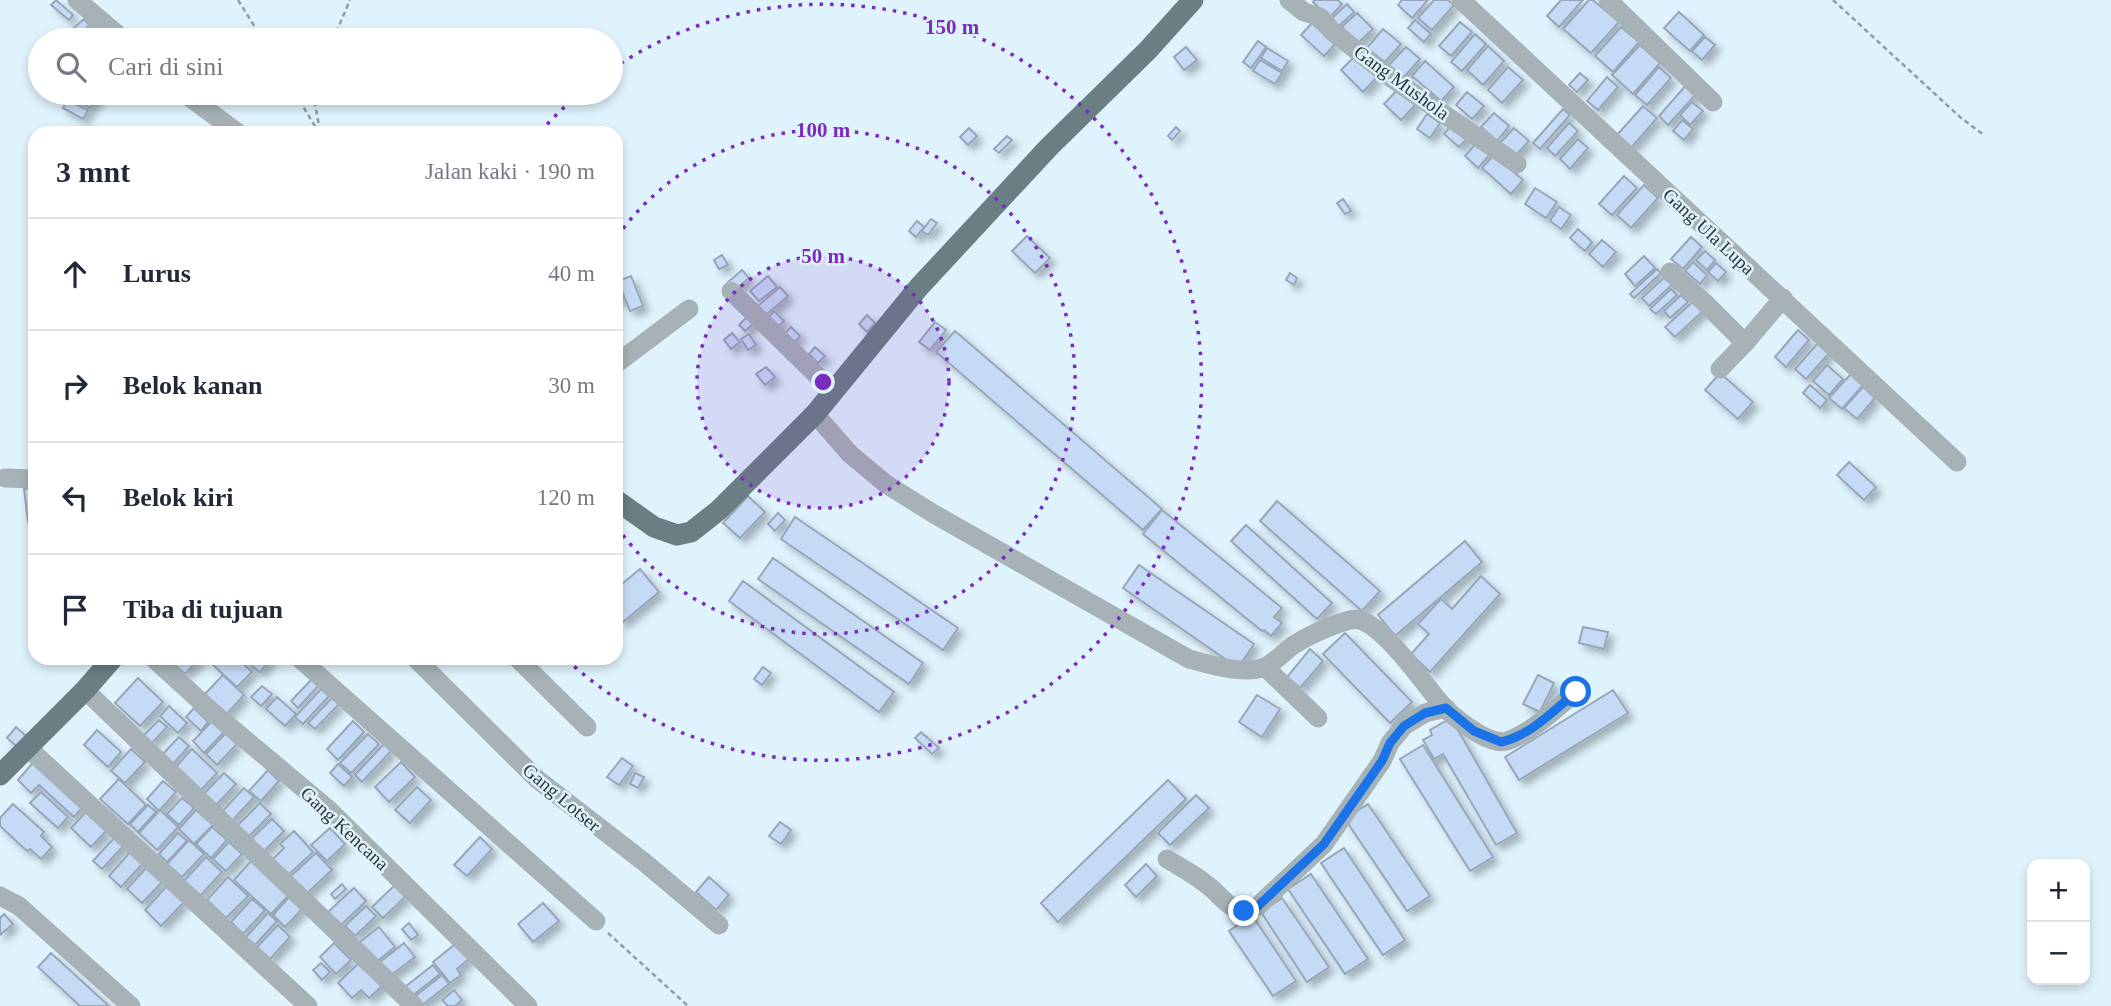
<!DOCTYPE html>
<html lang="id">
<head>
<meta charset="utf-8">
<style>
  :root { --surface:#fff; --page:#f2f2f3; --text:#1f2937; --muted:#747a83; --line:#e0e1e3 }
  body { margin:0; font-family:"Times New Roman",serif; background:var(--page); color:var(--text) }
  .controls { position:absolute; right:21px; bottom:21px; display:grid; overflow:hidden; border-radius:14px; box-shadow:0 4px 10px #0003 }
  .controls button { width:63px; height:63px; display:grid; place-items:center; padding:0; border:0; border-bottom:2px solid var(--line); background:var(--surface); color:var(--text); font:35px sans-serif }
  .stop { position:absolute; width:21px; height:21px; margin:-16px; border:5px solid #1a73e8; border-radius:50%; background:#fff }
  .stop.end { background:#1a73e8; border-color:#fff; box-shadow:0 2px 7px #0008 }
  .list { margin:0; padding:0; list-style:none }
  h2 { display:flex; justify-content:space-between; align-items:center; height:91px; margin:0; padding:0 28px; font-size:30px }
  h2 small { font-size:23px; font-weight:400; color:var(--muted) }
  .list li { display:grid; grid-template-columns:46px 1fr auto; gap:21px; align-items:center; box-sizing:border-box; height:112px; padding:0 28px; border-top:2px solid var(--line) }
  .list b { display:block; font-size:26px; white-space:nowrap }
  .list em { font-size:23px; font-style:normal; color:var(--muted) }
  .icon { flex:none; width:38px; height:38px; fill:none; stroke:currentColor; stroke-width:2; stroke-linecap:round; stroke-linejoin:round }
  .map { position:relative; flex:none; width:2111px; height:1006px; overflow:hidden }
  .search { position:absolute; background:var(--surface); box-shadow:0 4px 10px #0003; left:28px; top:28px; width:595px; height:77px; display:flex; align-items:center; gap:18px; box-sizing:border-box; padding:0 24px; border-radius:38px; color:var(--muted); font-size:26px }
  .panel { position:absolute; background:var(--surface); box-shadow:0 4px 10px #0003; left:28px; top:126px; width:595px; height:539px; border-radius:21px }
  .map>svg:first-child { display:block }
</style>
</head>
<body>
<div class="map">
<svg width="2111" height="1006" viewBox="0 0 2111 1006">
  <defs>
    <filter id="shadow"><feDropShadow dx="5.5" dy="5.5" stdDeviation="3.5" flood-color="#0004"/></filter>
  </defs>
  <rect width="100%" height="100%" fill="#dff3fd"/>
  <g fill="#c5dbf5" stroke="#97a6b8" stroke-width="2" filter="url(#shadow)">
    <polygon points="56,0 73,15 69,20 51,5"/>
    <polygon points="1315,0 1338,0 1342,4 1329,18 1313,2"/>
    <polygon points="1402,0 1428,0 1412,18 1398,5"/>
    <polygon points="1434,0 1448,0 1454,5 1432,30 1418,18"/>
    <polygon points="1561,0 1583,0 1559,27 1547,16"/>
    <polygon points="1589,0 1593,0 1619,22 1591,53 1563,29"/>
    <polygon points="1347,4 1354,12 1338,27 1331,19"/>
    <polygon points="1679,12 1704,35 1690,51 1664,28"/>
    <polygon points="1357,13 1373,29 1358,43 1342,27"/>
    <polygon points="84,19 94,30 78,40 70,31"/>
    <polygon points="1415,20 1431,34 1424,42 1408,28"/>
    <polygon points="1460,22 1472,32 1451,56 1439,46"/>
    <polygon points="1312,23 1335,44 1324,56 1301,35"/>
    <polygon points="1621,27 1639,42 1613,72 1595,56"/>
    <polygon points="1383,29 1401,44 1383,64 1366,49"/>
    <polygon points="58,32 69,40 52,40"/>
    <polygon points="1475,34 1486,44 1462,71 1451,62"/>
    <polygon points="1705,37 1715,45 1702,60 1692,51"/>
    <polygon points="1258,41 1266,47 1251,68 1243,62"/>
    <polygon points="1640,45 1660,63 1633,94 1612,75"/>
    <polygon points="1488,46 1504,61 1483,85 1467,70"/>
    <polygon points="1186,47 1197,60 1184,70 1174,57"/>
    <polygon points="1406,47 1420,59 1403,78 1389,65"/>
    <polygon points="1267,48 1288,61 1282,71 1261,58"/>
    <polygon points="1355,56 1377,77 1363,92 1341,70"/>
    <polygon points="1260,60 1282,73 1275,84 1253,71"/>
    <polygon points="1425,61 1454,87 1441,101 1412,76"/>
    <polygon points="1508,67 1523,80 1502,103 1488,90"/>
    <polygon points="1659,67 1671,78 1647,105 1635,95"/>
    <polygon points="1580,73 1588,80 1577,92 1569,85"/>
    <polygon points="1607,77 1618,87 1598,110 1587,101"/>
    <polygon points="1687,84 1697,93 1668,125 1659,116"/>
    <polygon points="1400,87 1417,103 1401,120 1384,104"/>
    <polygon points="1467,92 1484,106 1472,119 1456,105"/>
    <polygon points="74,93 100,93 90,108 72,96"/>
    <polygon points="67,100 88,110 83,119 63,108"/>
    <polygon points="1692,102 1703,111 1690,125 1680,115"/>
    <polygon points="1643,106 1657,118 1631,148 1617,135"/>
    <polygon points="1563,109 1570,115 1540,149 1533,143"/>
    <polygon points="1494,113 1509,126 1497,141 1481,127"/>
    <polygon points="1427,114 1440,123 1430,138 1417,129"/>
    <polygon points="1682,120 1693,129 1684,140 1673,131"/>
    <polygon points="1453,123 1469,136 1459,147 1444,134"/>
    <polygon points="1569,123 1578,131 1555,156 1547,148"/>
    <polygon points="1176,127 1180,131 1172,140 1168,136"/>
    <polygon points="969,128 977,136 968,145 960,137"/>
    <polygon points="1514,128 1529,141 1515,156 1500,143"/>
    <polygon points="1007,136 1012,140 999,153 994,149"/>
    <polygon points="1578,139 1588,148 1570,169 1560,159"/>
    <polygon points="1479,140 1492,152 1478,168 1465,156"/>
    <polygon points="1494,155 1523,180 1511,194 1482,168"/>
    <polygon points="1624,176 1637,188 1612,215 1599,204"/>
    <polygon points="1644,185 1658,198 1631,228 1617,215"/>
    <polygon points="1535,188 1557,202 1546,218 1525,204"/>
    <polygon points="1343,199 1351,211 1345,214 1337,203"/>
    <polygon points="1559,207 1571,215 1561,229 1550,221"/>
    <polygon points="931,219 937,223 928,235 922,231"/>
    <polygon points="917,221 924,227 916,237 909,231"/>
    <polygon points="1578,229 1592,242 1585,251 1570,238"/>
    <polygon points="1027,236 1050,258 1035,273 1012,251"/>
    <polygon points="1691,237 1702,247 1683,269 1671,259"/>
    <polygon points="1602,240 1616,252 1603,267 1589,254"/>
    <polygon points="1705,251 1715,260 1707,270 1696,260"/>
    <polygon points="722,255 728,265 719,269 714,260"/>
    <polygon points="1644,256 1655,268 1635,286 1625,274"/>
    <polygon points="1693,262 1707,275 1700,284 1685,271"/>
    <polygon points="1716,263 1726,272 1718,281 1708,272"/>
    <polygon points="1657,269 1661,273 1634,298 1630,294"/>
    <polygon points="742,270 749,278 735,290 728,282"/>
    <polygon points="1290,273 1297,278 1294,285 1286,280"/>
    <polygon points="1668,274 1675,282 1649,306 1642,298"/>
    <polygon points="631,276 643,306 630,311 618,281"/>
    <polygon points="768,276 777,287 759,301 750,291"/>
    <polygon points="616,284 623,299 616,302"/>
    <polygon points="780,287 788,296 766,315 758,306"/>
    <polygon points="1671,289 1677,295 1656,314 1650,309"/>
    <polygon points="1681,295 1688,302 1670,318 1664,311"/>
    <polygon points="1696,299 1705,309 1675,337 1665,327"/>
    <polygon points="774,311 784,321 777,328 768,318"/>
    <polygon points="750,314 756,321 745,331 739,325"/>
    <polygon points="867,315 875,323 867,332 859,324"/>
    <polygon points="935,322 946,330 930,350 919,342"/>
    <polygon points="791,327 800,336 794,343 784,334"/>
    <polygon points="1798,330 1809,340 1786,367 1775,357"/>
    <polygon points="955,331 1162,509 1143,530 936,352"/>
    <polygon points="732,333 740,342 731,349 724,340"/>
    <polygon points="749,334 756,345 748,350 741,339"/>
    <polygon points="1819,342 1830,352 1806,379 1795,369"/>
    <polygon points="815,347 825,356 818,363 809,354"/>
    <polygon points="1827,365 1843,379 1829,395 1813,381"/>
    <polygon points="766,367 775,377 765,385 756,374"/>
    <polygon points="1720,373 1753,402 1738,419 1705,390"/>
    <polygon points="1851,374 1863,385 1842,409 1829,398"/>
    <polygon points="1810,385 1827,400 1820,408 1803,393"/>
    <polygon points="1863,387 1875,398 1857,419 1844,408"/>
    <polygon points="32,397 35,397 35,418 33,418"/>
    <polygon points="1849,462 1876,487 1864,500 1837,475"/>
    <polygon points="35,488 35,521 28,522 24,489"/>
    <polygon points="748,496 765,512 740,538 723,523"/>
    <polygon points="1277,501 1380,591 1362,611 1260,521"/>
    <polygon points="1162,510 1282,608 1274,617 1282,623 1271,636 1264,630 1262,631 1143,534"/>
    <polygon points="778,513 785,520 775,531 768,524"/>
    <polygon points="795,517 958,628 943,650 781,539"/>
    <polygon points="1246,525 1332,603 1317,619 1231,541"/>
    <polygon points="1465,541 1482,562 1395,636 1378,615"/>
    <polygon points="773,558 923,663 909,684 758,579"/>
    <polygon points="1139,565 1254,644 1238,668 1123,588"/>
    <polygon points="640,569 659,592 623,622 616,614 616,589"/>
    <polygon points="1481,576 1500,594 1430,672 1411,654 1429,634 1418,624 1441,599 1452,609"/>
    <polygon points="743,581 894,692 879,712 729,601"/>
    <polygon points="1583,627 1608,632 1604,649 1579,643"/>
    <polygon points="1345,633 1412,702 1390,723 1323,654"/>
    <polygon points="1310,649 1323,661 1300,688 1287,677"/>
    <polygon points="167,658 200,658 185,674"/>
    <polygon points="220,658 237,658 252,672 237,687 213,665"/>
    <polygon points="246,658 271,658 260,672 244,660"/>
    <polygon points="763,667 771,673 762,685 754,679"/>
    <polygon points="223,675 244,695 226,715 204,695"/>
    <polygon points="1538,675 1554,683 1540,712 1523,704"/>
    <polygon points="138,678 163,702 140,726 115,703"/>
    <polygon points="311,680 318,686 298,708 291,701"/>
    <polygon points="262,686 272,694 261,706 251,697"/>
    <polygon points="321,689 329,696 303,724 295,717"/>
    <polygon points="1613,690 1628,713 1519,780 1505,757"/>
    <polygon points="1257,695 1280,709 1262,737 1239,722"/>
    <polygon points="277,697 296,714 285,726 266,709"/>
    <polygon points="332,698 339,704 315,729 308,723"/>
    <polygon points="169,706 187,723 178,733 160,716"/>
    <polygon points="194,708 208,722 201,731 186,717"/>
    <polygon points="1451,718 1517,833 1496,845 1443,754 1434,759 1423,740 1432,735 1430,730"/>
    <polygon points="159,720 167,727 152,743 143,736"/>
    <polygon points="213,720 225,731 204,753 193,741"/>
    <polygon points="353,721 364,732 338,760 327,749"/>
    <polygon points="16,727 26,736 16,746 7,738"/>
    <polygon points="97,730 121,752 108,767 84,745"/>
    <polygon points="921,732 939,748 932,754 915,738"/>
    <polygon points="226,733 237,744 217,765 206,754"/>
    <polygon points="368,734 379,744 351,773 340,763"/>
    <polygon points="179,737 189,746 170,767 159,758"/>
    <polygon points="384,744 391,751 362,782 355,775"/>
    <polygon points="1423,745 1493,857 1470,871 1400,759"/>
    <polygon points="131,749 145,762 125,783 111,771"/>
    <polygon points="192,749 217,773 199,792 174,769"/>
    <polygon points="622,758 633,766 619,785 607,777"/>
    <polygon points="36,759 85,804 74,817 39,785 31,793 18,780"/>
    <polygon points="401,762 415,777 389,802 375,787"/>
    <polygon points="338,764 352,777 344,786 330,773"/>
    <polygon points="268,770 279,781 261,801 249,791"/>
    <polygon points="224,773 236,784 213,808 201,797"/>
    <polygon points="635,773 644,777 638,788 630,784"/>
    <polygon points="119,779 146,805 128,824 100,799"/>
    <polygon points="1168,780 1186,799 1058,922 1041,903"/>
    <polygon points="163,781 176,792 159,811 147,799"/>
    <polygon points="417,787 431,800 410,823 395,810"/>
    <polygon points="244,788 254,797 230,823 220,814"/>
    <polygon points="41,792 68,817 58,828 30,803"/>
    <polygon points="1196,795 1209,808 1170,845 1158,833"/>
    <polygon points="182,798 194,808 179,825 167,814"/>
    <polygon points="260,803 271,814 247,838 236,827"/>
    <polygon points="13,804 44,832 41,836 52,847 41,859 30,849 27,851 0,826 0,818"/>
    <polygon points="1368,804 1430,896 1407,911 1345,819"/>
    <polygon points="148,805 156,812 138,832 130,824"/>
    <polygon points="160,810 178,827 157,850 139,833"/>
    <polygon points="196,810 213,825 194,844 179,829"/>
    <polygon points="86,812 106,831 91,847 71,828"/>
    <polygon points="272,819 284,831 261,854 249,841"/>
    <polygon points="780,822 791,830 781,844 769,836"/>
    <polygon points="212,827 227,840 211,858 196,844"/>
    <polygon points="330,828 345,844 327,861 311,845"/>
    <polygon points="294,831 313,852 286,877 271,861 284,848 280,844"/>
    <polygon points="178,833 187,841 167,862 159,854"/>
    <polygon points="116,836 125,844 102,869 93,861"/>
    <polygon points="480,837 492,849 467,876 454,865"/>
    <polygon points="189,840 204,854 182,877 167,864"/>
    <polygon points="229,842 242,854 226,871 213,859"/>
    <polygon points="1344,848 1405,940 1383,955 1321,863"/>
    <polygon points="131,851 144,862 121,887 109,876"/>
    <polygon points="316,853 332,870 305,895 289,878"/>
    <polygon points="206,857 222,872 200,896 184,881"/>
    <polygon points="251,861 288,896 271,914 234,880"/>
    <polygon points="1146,864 1157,876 1136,897 1125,885"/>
    <polygon points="148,866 163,881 142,903 127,889"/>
    <polygon points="1311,874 1368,959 1345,974 1288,889"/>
    <polygon points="228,877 248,896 226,918 207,900"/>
    <polygon points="709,877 729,895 716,910 696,892"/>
    <polygon points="342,884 346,889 335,899 331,894"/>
    <polygon points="395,885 406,896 383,918 372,907"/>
    <polygon points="167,886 184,902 161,926 145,910"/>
    <polygon points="354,888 366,901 341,925 328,912"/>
    <polygon points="290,896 303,908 285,927 273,915"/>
    <polygon points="1282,898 1329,967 1307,982 1261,912"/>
    <polygon points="252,899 265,910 243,934 231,922"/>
    <polygon points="543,903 559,921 533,942 518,924"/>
    <polygon points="366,906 376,916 355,936 345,926"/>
    <polygon points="268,913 277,921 255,945 246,937"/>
    <polygon points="4,914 13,924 0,935 0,918"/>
    <polygon points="1252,915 1296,981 1273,996 1229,931"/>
    <polygon points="409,923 418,935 411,940 402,929"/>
    <polygon points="278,925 290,937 270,959 257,947"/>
    <polygon points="379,927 395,947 376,962 360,942"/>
    <polygon points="459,941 471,957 457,969 461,975 450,983 433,962"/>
    <polygon points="334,943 351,960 336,974 320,957"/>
    <polygon points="404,943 415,957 390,976 379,963"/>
    <polygon points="51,953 109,1006 80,1006 38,967"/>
    <polygon points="361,961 384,984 369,998 361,990 352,998 338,983"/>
    <polygon points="321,963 330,972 322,980 313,970"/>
    <polygon points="433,965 440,974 412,996 405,987"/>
    <polygon points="442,975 449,984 421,1006 413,998"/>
    <polygon points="454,990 462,1000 455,1006 448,1006 442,1000"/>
  </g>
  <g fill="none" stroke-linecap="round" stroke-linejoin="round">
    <g stroke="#8f9ea5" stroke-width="2.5" stroke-dasharray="5 3.5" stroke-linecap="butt">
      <polyline points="238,0 263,40"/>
      <polyline points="1833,0 1960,117 1985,136"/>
      <polyline points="333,40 350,0"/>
      <polyline points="295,93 319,133"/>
      <polyline points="313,93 320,131"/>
      <polyline points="608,933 688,1006"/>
    </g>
    <g stroke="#a6b2b5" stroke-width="19">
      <polyline points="77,0 124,40"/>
      <polyline points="1289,0 1304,12 1320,17 1332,31 1394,80 1517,164"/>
      <polyline points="1461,0 1957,462"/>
      <polyline points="1608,0 1713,102"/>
      <polyline points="87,40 103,22"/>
      <polyline points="184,93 238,133"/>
      <polyline points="1670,272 1704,302 1745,343"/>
      <polyline points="731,291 833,391"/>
      <polyline points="616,364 689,309"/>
      <polyline points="1720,369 1745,343 1783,298"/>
      <path d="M815,414l35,40 36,30 48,30 255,145c21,6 58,17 78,7 9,-5 17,-14 25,-20 15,-10 31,-17 48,-23 6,-2 13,-5 20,-3 24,7 61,59 77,79 12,15 51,48 70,42 26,-9 49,-33 69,-49"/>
      <polyline points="5,478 35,479"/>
      <polyline points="153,658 210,710 328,809 528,1006"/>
      <polyline points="299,658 596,921"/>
      <polyline points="415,658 537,779 644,862 719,925"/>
      <polyline points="517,658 587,727"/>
      <polyline points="1265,667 1318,718"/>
      <polyline points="85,690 414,1006"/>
      <polyline points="27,747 308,1006"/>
      <path d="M1167,859c13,8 27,15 39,25 21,15 23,33 52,22l66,-62 58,-83 8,-18 14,-17 21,-13 21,-5"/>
      <polyline points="0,896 19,906 131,1006"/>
    </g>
    <g stroke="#697f83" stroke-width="21">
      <polyline points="616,500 654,527 677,535 691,532 719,510 815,414 919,287 1049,147 1148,50 1193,0"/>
      <polyline points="0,775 85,690 113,658"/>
    </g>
  </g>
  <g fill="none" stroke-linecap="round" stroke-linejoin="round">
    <path stroke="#1a73e8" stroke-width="9" d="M1244,911l14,-5 66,-62 58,-83 8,-18 14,-17 21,-13 21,-5 28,23 27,11c29,-6 53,-32 75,-50"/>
  </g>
  <circle cx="823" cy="382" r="126" fill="#7b2cbf" fill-opacity=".12"/>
  <g fill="none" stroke="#7b2cbf" stroke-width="3.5" stroke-dasharray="3.5 7">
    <circle cx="823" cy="382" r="126"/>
    <path d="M617 237A252 252 0 1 1 617 527"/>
    <path d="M540 132A378 378 0 0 1 578 95M612 69A378 378 0 1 1 565 658"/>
  </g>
  <g text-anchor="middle" stroke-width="5" stroke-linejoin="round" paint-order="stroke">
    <g font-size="19" fill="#2f383d" stroke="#dff3fd">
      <text transform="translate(1402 82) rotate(36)" y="7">Gang Mushola</text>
      <text transform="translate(1709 231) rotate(43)" y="7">Gang Ula Lupa</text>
      <text transform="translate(562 797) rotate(40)" y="7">Gang Lotser</text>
      <text transform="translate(345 828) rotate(43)" y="7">Gang Kencana</text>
    </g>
  </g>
  <circle cx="823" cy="382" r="10" fill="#7b2cbf" stroke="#dff3fd" stroke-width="3.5"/>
  <g font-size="21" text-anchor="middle" font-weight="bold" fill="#7b2cbf" stroke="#dff3fd" stroke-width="5" stroke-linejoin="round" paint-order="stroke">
    <text x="952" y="34">150 m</text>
    <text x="823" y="137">100 m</text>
    <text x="823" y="263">50 m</text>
  </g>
</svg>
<div class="controls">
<button>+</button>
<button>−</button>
</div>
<div class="stop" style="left:1576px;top:692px"></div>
<div class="stop end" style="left:1244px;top:911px"></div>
<div class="search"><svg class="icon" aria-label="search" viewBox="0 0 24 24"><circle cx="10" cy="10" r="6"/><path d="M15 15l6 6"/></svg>Cari di sini</div>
<section class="panel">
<h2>3 mnt<small>Jalan kaki · 190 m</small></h2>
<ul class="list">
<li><svg class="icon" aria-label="ahead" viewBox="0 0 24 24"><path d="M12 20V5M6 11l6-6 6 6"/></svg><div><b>Lurus</b></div><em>40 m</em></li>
<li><svg class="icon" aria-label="right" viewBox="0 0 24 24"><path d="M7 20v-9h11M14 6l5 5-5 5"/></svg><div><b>Belok kanan</b></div><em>30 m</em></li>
<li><svg class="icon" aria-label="left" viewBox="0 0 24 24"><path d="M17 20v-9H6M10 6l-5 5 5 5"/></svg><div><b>Belok kiri</b></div><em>120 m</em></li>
<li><svg class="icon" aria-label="arrive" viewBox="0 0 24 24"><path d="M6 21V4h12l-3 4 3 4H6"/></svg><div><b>Tiba di tujuan</b></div></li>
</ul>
</section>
</div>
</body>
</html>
